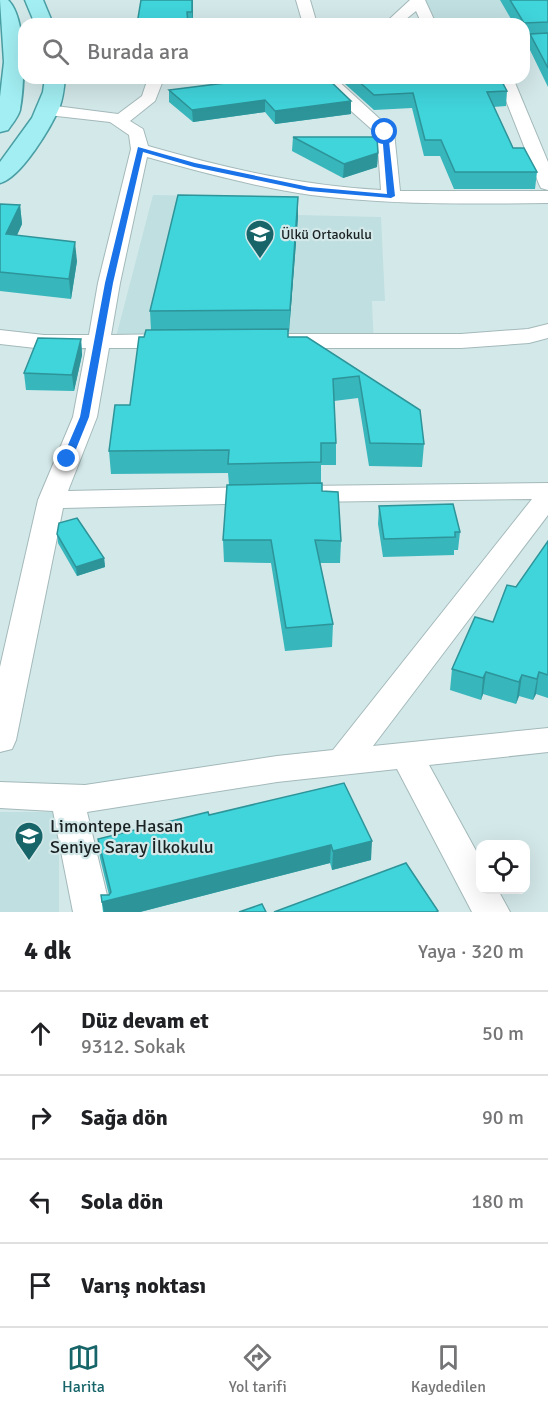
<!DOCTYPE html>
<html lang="tr">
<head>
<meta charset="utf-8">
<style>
  :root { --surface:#fff; --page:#f6f6f6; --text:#202124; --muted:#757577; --line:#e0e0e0; --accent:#176569 }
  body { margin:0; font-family:Signika,sans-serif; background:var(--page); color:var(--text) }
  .controls { position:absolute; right:18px; bottom:18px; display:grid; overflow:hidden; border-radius:12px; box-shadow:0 6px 24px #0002 }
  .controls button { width:54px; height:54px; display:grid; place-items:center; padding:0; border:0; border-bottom:2px solid var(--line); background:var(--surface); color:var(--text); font:30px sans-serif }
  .stop { position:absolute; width:18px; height:18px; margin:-14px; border:4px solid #1a73e8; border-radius:50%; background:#fff }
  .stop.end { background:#1a73e8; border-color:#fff; box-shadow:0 2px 6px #0008 }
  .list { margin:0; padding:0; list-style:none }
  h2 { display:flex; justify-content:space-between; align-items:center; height:78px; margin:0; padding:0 24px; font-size:26px }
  h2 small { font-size:20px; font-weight:400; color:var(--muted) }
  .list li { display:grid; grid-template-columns:39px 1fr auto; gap:18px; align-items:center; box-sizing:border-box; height:84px; padding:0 24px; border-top:2px solid var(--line) }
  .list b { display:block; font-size:22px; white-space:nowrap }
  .list p { margin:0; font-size:20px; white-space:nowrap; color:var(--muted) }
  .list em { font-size:20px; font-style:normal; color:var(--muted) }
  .icon { flex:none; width:33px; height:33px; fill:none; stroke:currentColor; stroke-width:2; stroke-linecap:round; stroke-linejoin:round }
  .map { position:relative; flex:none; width:548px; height:912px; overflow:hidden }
  .search { position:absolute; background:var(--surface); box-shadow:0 6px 24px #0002; left:18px; right:18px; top:18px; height:66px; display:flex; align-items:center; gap:15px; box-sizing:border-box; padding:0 21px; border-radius:18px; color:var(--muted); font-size:22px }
  .sheet { height:414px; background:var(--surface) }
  nav { display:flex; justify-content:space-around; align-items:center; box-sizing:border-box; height:84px; border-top:2px solid var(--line); background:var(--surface); font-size:16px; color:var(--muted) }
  nav a { display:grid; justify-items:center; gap:3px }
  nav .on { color:var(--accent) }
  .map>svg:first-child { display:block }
</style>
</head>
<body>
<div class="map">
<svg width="548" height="912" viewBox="0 0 548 912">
  <rect width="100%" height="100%" fill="#d3e8e9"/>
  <g fill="#c0dfe0">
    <polygon points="423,0 548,0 548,40 524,41 524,24 434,24"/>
    <polygon points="153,195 216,196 214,213 381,217 385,301 372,301 374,347 115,341"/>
    <rect x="0" y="812" width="59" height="100"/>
  </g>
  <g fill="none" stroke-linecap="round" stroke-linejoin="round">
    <g stroke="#a4b9ba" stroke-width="2">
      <g id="street">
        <polygon points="296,0 310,0 317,24 303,24"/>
        <polygon points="410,0 425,0 436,24 422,24 416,11 400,24 384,24"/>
        <path d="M148,78h16l-9,23 -25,20 13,8 5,17c77,22 153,40 233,44l-4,-56 -54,-48 -4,-8h16l59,54 6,59h148v12c-79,1 -158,2 -237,-8 -55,-8 -110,-23 -164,-38l-27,126 -9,52 62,-1 8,2 3,5 -3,5 -8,2h-64l-12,69 -29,74 193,-4 9,2 4,6 -4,6 -9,2 -198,5 -47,232 -4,9 -12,3v-85l38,-167 35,-83 13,-69 -42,1 -44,-5v-14l44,5h45l9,-52 33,-134 -2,-14 -19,-13 -62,-7 -8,-5 8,-5 70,9 24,-18z"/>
        <polygon points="497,78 513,78 548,162 548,190 541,188 539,184"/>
        <polygon points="548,324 548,338 529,343 461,348 279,348 271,346 268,341 271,336 279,334 461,334 528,329"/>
        <polygon points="548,483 548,515 373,746 548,728 548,752 429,765 480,858 480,890 498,890 510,912 472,912 397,769 277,782 87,812 111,912 73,912 53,811 0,808 0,782 85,785 277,756 333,750 532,499 303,502 294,500 290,494 294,488 303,486"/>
      </g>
    </g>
    <g stroke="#4a9fa4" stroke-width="3">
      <g id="primary">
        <path d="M0,0h8c19,18 17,84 12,110 -2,7 -8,14 -12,20l-8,2v-35l4,-35z"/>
        <polygon points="25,0 43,0 53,24 35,24"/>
        <path d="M45,78h20c-1,10 -2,19 -5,28 -8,20 -39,72 -60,77v-21l32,-44 11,-26z"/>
      </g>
    </g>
    <use href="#street" fill="#fff" fill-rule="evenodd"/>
    <use href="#primary" fill="#a2eef2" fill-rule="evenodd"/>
  </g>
  <g fill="#37b6bc">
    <polygon points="193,0 193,24 137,24"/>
    <polygon points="500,0 548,0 548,87 529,48 530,37 524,37 524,24 514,24"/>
    <polygon points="265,78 351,114 275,124 265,112 193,122 169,102 169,90"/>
    <polygon points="345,78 500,78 507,91 506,106 493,107 513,148 537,172 535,189 454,189 440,156 424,156 412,108 374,110 345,84"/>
    <polygon points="293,137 378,153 377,167 343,178 292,151"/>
    <polygon points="0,204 20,205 22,224 17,235 77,261 71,299 0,291"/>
    <polygon points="298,217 289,332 288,332 288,337 420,410 424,444 422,467 369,466 358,398 334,401 336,443 336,465 321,465 321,483 322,491 341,541 340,563 320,563 333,624 332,647 285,651 271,563 224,562 223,540 229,485 228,473 111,474 109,451 130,405 151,330 150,311"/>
    <polygon points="81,339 82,355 74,391 26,390 24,373"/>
    <polygon points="379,506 460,532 458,550 454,550 454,555 383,557 378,524"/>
    <polygon points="57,534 104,558 105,567 77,576 58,543"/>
    <polygon points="548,541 548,698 536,694 533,700 519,696 516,704 483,694 481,700 450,690 452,669 493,622"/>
    <polygon points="344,783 371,860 332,870 330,863 140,912 103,912 101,895 109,895 100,858 98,839 209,815"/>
  </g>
  <g fill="#2d9499">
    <polygon points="192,0 193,0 193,24 192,12"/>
    <polygon points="265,100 265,112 193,122 192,110"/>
    <polygon points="351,101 351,114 275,124 275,111"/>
    <polygon points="378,153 377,167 343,178 344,164"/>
    <polygon points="298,197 298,217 289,332 290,310"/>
    <polygon points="20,205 22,224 9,253 6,234"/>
    <polygon points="75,242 77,261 71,299 69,279"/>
    <polygon points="81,339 82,355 74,391 72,375"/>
    <polygon points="104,558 105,567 77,576 76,567"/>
    <polygon points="486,672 483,694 481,700 483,678"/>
    <polygon points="539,672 536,694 533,700 537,679"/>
    <polygon points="522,675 519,696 516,704 519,682"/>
    <polygon points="372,841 371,860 332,870 333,851"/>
    <polygon points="331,845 330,863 140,912 104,912 102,902"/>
  </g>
  <g fill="#40d4db" stroke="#2d9499" stroke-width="1.5">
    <polygon points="141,0 192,0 192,12 187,12 188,24 137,24"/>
    <polygon points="510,0 548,0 548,22 524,23"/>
    <polygon points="548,33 548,68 530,34"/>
    <polygon points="265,78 327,78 351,101 275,111 265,100 192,110 169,90"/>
    <polygon points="355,78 500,78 507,91 487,92 513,148 524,148 537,172 455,172 441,140 425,140 413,93 374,95"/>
    <polygon points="293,137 377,137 378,153 344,164"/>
    <polygon points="178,195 298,197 290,310 150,311"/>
    <polygon points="0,204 20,205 6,234 75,242 69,279 0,272"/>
    <polygon points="288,329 288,337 307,337 420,410 424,444 370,443 359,376 333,379 336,443 321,443 321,462 228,464 229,450 109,451 115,405 130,405 139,337 144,337 146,330"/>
    <polygon points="38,338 81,339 72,375 24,373"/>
    <polygon points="322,483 322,491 338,492 341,541 315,540 333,624 286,628 271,540 223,540 227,485"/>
    <polygon points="453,504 460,532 455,532 455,537 384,539 379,506"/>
    <polygon points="77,518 104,558 76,567 57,534 59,523"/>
    <polygon points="548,541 548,675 539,672 537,679 522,675 519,682 486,672 483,678 452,669 475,617 493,622 507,585 516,587"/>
    <polygon points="344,783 372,841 333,851 331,845 102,902 101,895 109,895 111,892 98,839 208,812 209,815"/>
    <polygon points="406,863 438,911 436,912 274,912"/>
    <polygon points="262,904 266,912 239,912"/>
  </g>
  <polygon fill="#1a73e8" points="385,130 388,132 395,196 391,198 309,191 194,167 143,152 113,283 89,417 72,459 63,461 62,459 80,417 105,283 138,147 195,163 309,187 387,194 382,132"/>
  <defs>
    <g id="school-pin" transform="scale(1.5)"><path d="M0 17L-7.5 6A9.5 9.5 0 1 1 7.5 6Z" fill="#176569" stroke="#d3e8e9"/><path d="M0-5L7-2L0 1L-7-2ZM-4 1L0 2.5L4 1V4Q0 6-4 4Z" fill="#fff"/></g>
  </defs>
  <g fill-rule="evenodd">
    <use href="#school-pin" x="260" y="234"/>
    <use href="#school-pin" x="29" y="836"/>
  </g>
  <g text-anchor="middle" stroke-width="4.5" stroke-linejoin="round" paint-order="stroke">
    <g font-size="14" fill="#1b2223" stroke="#d3e8e9" text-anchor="start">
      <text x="281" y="239">Ülkü Ortaokulu</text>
    </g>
    <g font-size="18" fill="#1b2223" stroke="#d3e8e9" text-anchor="start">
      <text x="50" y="832">Limontepe Hasan<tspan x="50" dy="21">Seniye Saray İlkokulu</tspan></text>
    </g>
  </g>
</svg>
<div class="controls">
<button><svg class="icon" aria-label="locate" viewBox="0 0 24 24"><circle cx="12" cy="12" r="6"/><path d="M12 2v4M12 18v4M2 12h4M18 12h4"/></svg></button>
</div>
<div class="stop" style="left:385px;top:132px"></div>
<div class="stop end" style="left:67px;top:459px"></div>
<div class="search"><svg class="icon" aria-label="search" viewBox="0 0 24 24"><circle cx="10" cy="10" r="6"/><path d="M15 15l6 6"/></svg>Burada ara</div>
</div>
<section class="sheet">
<h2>4 dk<small>Yaya · 320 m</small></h2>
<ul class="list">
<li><svg class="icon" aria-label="ahead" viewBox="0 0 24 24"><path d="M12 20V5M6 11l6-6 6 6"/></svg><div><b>Düz devam et</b><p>9312. Sokak</p></div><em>50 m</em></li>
<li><svg class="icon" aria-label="right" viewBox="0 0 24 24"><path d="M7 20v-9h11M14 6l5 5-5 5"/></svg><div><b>Sağa dön</b></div><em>90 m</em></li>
<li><svg class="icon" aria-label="left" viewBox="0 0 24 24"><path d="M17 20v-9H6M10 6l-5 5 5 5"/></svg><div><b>Sola dön</b></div><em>180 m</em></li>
<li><svg class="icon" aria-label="arrive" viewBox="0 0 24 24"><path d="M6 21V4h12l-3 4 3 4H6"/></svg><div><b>Varış noktası</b></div></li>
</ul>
</section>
<nav>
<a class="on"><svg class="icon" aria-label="map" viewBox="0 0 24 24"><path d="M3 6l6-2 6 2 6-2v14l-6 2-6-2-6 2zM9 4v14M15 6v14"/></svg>Harita</a>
<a><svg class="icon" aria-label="directions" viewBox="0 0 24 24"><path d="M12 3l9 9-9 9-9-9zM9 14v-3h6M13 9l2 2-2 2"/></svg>Yol tarifi</a>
<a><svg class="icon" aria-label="saved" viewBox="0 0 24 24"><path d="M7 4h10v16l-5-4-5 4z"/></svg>Kaydedilen</a>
</nav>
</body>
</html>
